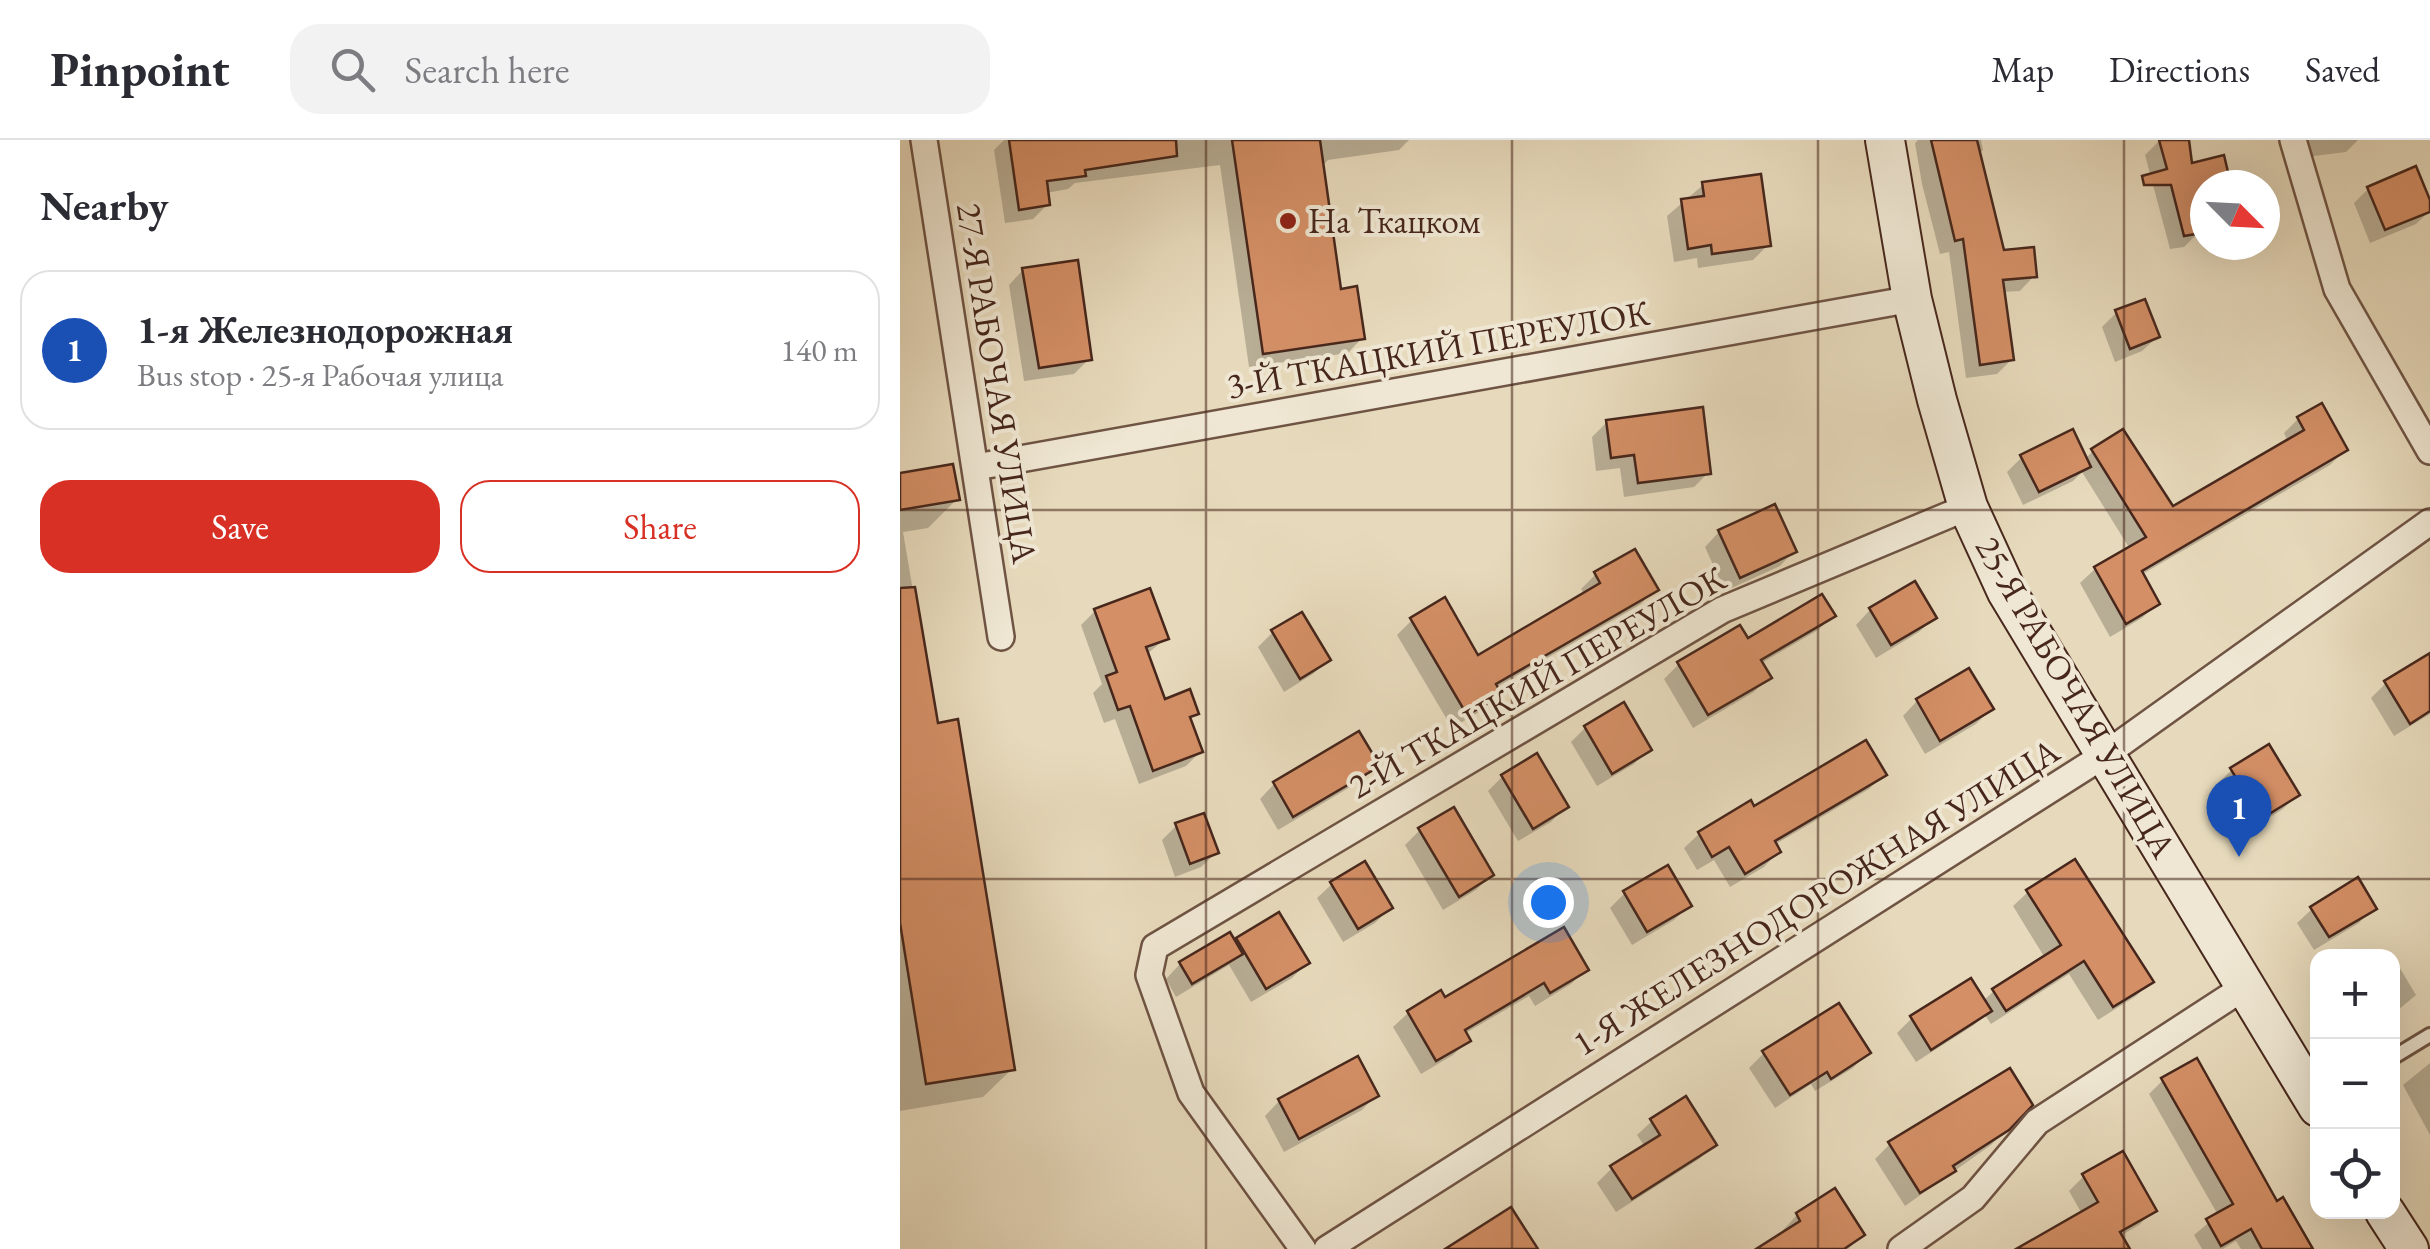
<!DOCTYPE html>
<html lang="en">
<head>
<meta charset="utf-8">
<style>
  :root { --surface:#fff; --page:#f2f2f3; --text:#2b2b33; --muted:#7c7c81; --line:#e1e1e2; --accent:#d93025 }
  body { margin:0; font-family:"EB Garamond",serif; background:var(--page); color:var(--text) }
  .controls { position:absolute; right:30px; bottom:30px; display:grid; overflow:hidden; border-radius:20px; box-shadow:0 10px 40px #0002 }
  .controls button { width:90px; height:90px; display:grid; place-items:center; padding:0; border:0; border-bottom:2px solid var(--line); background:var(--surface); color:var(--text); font:50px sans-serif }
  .compass { position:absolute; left:1290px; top:30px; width:90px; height:90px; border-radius:50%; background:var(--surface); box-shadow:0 10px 40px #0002; rotate:114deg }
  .you { position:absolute; left:648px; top:762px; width:35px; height:35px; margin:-25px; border:8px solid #fff; border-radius:50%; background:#1a73e8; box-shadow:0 0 0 15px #1a73e833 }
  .badge { display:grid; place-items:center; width:65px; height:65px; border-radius:50%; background:var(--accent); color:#fff; font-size:32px; font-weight:700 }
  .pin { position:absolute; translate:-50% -82px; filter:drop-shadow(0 2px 5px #0008) }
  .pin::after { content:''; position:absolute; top:52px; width:35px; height:30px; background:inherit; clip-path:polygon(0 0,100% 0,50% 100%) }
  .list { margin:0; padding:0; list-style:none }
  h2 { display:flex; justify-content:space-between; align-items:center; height:130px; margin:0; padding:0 40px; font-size:42px }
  h2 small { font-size:32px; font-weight:400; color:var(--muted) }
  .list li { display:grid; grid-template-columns:65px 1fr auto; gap:30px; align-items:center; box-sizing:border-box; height:160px; margin:0 20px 20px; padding:0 20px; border:2px solid var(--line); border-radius:30px }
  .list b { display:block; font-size:38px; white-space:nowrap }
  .list p { margin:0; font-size:32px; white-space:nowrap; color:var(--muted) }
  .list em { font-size:32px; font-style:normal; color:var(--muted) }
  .actions { display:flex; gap:20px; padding:30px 40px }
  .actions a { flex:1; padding:22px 0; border:2px solid var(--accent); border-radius:30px; text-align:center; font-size:35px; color:var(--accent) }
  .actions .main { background:var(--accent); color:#fff }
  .icon { flex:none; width:55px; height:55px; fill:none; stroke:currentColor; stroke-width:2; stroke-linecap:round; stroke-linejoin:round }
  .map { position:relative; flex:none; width:1530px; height:1109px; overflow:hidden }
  header { display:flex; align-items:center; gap:60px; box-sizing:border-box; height:140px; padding:0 50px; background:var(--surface); border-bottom:2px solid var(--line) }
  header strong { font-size:48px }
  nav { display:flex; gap:55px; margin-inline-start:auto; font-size:35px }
  .search { width:700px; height:90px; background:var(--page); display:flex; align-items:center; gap:25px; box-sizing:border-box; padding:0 35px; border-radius:30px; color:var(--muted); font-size:38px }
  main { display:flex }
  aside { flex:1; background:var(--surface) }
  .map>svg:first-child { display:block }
</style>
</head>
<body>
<header>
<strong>Pinpoint</strong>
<div class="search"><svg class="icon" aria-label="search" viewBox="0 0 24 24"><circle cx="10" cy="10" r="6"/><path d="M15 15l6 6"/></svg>Search here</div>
<nav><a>Map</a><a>Directions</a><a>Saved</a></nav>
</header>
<main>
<aside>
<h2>Nearby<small></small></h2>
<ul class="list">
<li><span class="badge" style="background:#1a4fb4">1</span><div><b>1-я Железнодорожная</b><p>Bus stop · 25-я Рабочая улица</p></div><em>140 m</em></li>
</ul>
<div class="actions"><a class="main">Save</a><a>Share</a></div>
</aside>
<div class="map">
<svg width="1530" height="1109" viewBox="0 0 1530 1109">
  <rect width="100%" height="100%" fill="#e7dabc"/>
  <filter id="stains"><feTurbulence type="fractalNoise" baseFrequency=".002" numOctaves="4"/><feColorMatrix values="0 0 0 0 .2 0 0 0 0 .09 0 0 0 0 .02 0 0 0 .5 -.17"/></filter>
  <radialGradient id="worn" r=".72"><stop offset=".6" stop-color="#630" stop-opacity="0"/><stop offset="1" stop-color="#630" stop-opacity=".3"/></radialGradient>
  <g fill="#0003">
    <polygon points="104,0 509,0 499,10 428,20 421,27 439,151 462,198 448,213 349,227 320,25 175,43 168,49 146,53 147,65 133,79 105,83 94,10"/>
    <polygon points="1018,0 1081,0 1083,10 1078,15 1102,113 1134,136 1120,151 1102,152 1112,219 1097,234 1066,238 1049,112 1040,114 1022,44 1015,3"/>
    <polygon points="1260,0 1287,0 1290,26 1329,45 1305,45 1305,69 1296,71 1299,92 1284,107 1270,109 1245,15"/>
    <polygon points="1395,0 1458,0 1446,12 1398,18"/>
    <polygon points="803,45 868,105 853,120 798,128 797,118 774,122 767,76"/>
    <polygon points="1468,49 1530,67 1530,71 1516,84 1470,103 1454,63"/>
    <polygon points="123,130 189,219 174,234 124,241 109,145"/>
    <polygon points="1217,172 1257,197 1242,211 1215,222 1202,187"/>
    <polygon points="1398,279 1445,310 1430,325 1241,435 1257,464 1242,478 1210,497 1180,443 1195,429 1230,409 1182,332 1173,341 1123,365 1107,332 1122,317 1185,319 1193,311 1272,369 1388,302 1384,293"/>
    <polygon points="707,282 808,333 794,347 724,357 720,328 696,331 692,297"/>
    <polygon points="0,336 57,359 28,388 3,392 36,586 112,929 83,957 0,971"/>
    <polygon points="819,392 894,411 880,426 825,451 805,407"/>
    <polygon points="696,434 755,449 741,464 595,548 599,554 584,569 552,588 497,495 512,480 578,518 685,455 681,449"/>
    <polygon points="970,470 1034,478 1019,492 976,518 956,485"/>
    <polygon points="195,471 266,498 246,515 263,562 296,573 289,580 300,612 286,626 239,644 215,579 204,583 193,553 202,544 181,485"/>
    <polygon points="933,476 918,490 860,524 868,537 854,552 793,588 764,539 779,524"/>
    <polygon points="373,492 428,520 413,534 384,552 358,507"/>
    <polygon points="1530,516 1530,574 1494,596 1471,558 1486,543"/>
    <polygon points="1017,561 1091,569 1076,584 1025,614 1003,576"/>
    <polygon points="685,588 749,609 734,624 697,646 671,602"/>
    <polygon points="458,594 476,626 462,640 378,690 360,659 374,644"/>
    <polygon points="1332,630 1397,655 1383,669 1346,692 1317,644"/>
    <polygon points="984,634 969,649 874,705 878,712 864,727 830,747 814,720 797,730 784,708 799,694 853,670"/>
    <polygon points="603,636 665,667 651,682 618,701 588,651"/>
    <polygon points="277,685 316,713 301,727 275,737 262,700"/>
    <polygon points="520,690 591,735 576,750 543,770 505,705"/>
    <polygon points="432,744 490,768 475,783 443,802 417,758"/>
    <polygon points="1128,752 1251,841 1236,856 1198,880 1169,834 1091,884 1085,875 1074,885 1016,922 997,893 1012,878 1083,861 1094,851 1145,818 1113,766"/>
    <polygon points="725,753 789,765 774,780 732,805 710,768"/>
    <polygon points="1473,768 1459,783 1414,810 1397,783 1412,769"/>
    <polygon points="337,800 407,823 392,838 351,862 329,825 276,857 266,839 280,824"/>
    <polygon points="1498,825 1516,855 1492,875 1492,828"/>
    <polygon points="686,829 671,844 635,866 629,856 564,894 568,900 553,915 521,934 493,887 508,873"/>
    <polygon points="864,913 967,913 953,928 915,951 911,944 875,968 849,928"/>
    <polygon points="1530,923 1530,995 1503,945"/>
    <polygon points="1263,940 1376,1064 1410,1109 1341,1109 1336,1101 1323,1109 1302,1109 1294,1095 1318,1075 1249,954"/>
    <polygon points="476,955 462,970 384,1012 365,976 379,961"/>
    <polygon points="1130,965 1091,1005 1005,1066 975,1019 990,1004"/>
    <polygon points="752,981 814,1005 799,1019 716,1072 697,1043 712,1028 745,1007 737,995"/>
    <polygon points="1184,1036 1254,1070 1239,1085 1220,1096 1227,1109 1121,1109 1182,1074 1169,1051"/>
    <polygon points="897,1075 962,1095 948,1109 861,1109 885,1094 883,1090"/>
  </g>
  <g fill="#d48f66" stroke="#47271c" stroke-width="2.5">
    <polygon points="109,0 276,0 277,16 185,30 186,36 147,41 150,65 119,70"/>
    <polygon points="332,0 420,0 441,149 457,146 465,199 363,214"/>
    <polygon points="1031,0 1077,0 1104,110 1134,107 1137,137 1103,140 1114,220 1080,225 1063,99 1055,101"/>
    <polygon points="1259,0 1289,0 1292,23 1324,15 1331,45 1305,45 1305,59 1297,61 1302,93 1284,96 1271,45 1244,45 1242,36 1267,29"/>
    <polygon points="1516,26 1530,60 1530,72 1485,90 1467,47"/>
    <polygon points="861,34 871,106 812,114 811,105 788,109 781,59 804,56 802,42"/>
    <polygon points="178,120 192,220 139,228 122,128"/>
    <polygon points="1245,159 1260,197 1230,209 1215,170"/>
    <polygon points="1422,263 1448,310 1242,431 1260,464 1226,484 1194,427 1246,397 1191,309 1223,289 1273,366 1404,290 1397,277"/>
    <polygon points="803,267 811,334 738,343 734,315 711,318 706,280"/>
    <polygon points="1173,289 1191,327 1139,352 1120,315"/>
    <polygon points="53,324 60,360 0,370 0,333"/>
    <polygon points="875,364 897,412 840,438 818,390"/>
    <polygon points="735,409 759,450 596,544 602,555 567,575 510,478 545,457 578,515 700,443 694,432"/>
    <polygon points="1015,441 1037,478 991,505 969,468"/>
    <polygon points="15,447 38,583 58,579 115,930 26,944 0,783 0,448"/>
    <polygon points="250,448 269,499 246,507 265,559 290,549 299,574 290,577 303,612 253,631 230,566 218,570 206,536 217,532 194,469"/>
    <polygon points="922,454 936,476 861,520 872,538 808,575 777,522 840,485 848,498"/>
    <polygon points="402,472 431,520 400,539 371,490"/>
    <polygon points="1530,513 1530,571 1510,584 1484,541"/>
    <polygon points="1069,528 1094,569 1040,601 1016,559"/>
    <polygon points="724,562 752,610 712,634 684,586"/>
    <polygon points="459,591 480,626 393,677 373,642"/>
    <polygon points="966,600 987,635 875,701 881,712 845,734 829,707 812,717 798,692 851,660 854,666"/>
    <polygon points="1369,604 1400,655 1361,679 1330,628"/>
    <polygon points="637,613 669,667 633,689 601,635"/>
    <polygon points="554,667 594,735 559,757 518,688"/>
    <polygon points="304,673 319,713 290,724 275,683"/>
    <polygon points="1175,719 1254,842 1213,867 1184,821 1106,871 1092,849 1161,805 1126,750"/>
    <polygon points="465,721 493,768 458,789 430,742"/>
    <polygon points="768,725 792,766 747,792 723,751"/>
    <polygon points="1458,737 1477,769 1429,797 1410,767"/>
    <polygon points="379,772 410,823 366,849 336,798"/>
    <polygon points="664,787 689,830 650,853 644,843 565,890 571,901 536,921 507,871 541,850 545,857"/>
    <polygon points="330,792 343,814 292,844 279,822"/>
    <polygon points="1071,838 1092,871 1031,910 1010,876"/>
    <polygon points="939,863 971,913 931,939 927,932 890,955 862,911"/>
    <polygon points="458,916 479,956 399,999 378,959"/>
    <polygon points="1297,918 1377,1061 1383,1057 1413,1109 1362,1109 1351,1089 1321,1106 1306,1079 1333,1064 1261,938"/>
    <polygon points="1110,928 1133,965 1109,990 1053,1026 1056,1031 1020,1053 988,1002"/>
    <polygon points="786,956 817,1005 732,1059 710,1026 760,995 750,979"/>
    <polygon points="1223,1011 1257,1071 1220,1092 1230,1109 1116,1109 1198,1062 1182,1034"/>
    <polygon points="935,1048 965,1095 944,1109 856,1109 900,1081 896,1073"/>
    <polygon points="611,1067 638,1109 545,1109"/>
  </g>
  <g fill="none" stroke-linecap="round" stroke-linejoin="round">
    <g stroke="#6f5444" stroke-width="18">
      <polyline id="lane" points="1492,918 1530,895"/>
    </g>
    <g stroke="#6f5444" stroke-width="30">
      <g id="street">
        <polyline points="24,0 101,497"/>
        <polyline points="1393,0 1437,149 1530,311"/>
        <polyline points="76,327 1012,159"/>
        <polyline points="403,1109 291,953 249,835 255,807 822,470 1068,367"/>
        <polyline points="427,1109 1206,614 1530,382"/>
        <polyline points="1001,1109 1073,1058 1137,982 1346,846"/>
      </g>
    </g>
    <g stroke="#47271c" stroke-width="42">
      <g id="secondary">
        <polyline points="985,0 1012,159 1037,260 1068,367 1107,452 1418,967"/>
        <polyline points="1485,1072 1509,1109"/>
      </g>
    </g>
    <use href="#lane" stroke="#efe7d3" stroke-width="12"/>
    <use href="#street" stroke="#efe7d3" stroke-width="25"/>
    <use href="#secondary" stroke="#efe7d3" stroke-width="38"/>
  </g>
  <path fill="none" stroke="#47271c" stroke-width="2.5" stroke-opacity="0.55" d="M306,0v1109M612,0v1109M918,0v1109M1224,0v1109M0,370h1530M0,739h1530"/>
  <circle fill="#8f2418" stroke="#efe7d3" stroke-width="4" cx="388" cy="81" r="10"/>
  <g text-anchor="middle" stroke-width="8" stroke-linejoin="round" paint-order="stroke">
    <g font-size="35" fill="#47271c" stroke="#efe7d3" text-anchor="start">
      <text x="408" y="93">На Ткацком</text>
    </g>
    <g font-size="35" fill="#47271c" stroke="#efe7d3">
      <text transform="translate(538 209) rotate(-10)" y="12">3-Й ТКАЦКИЙ ПЕРЕУЛОК</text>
      <text transform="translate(97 243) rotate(81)" y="12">27-Я РАБОЧАЯ УЛИЦА</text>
      <text transform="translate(637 542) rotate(-30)" y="12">2-Й ТКАЦКИЙ ПЕРЕУЛОК</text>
      <text transform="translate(1176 557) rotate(60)" y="12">25-Я РАБОЧАЯ УЛИЦА</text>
      <text transform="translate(916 757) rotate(-32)" y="12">1-Я ЖЕЛЕЗНОДОРОЖНАЯ УЛИЦА</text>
    </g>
  </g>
  <rect width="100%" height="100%" filter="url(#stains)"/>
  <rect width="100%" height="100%" fill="url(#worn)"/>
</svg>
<div class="controls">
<button>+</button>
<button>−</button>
<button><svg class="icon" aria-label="locate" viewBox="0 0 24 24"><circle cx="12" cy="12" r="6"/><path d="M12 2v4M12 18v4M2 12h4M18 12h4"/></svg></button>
</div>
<svg class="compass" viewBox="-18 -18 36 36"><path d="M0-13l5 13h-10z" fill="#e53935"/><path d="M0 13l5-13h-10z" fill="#7c7c81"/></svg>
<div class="you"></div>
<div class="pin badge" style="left:1339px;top:717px;background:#1a4fb4">1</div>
</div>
</main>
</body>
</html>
